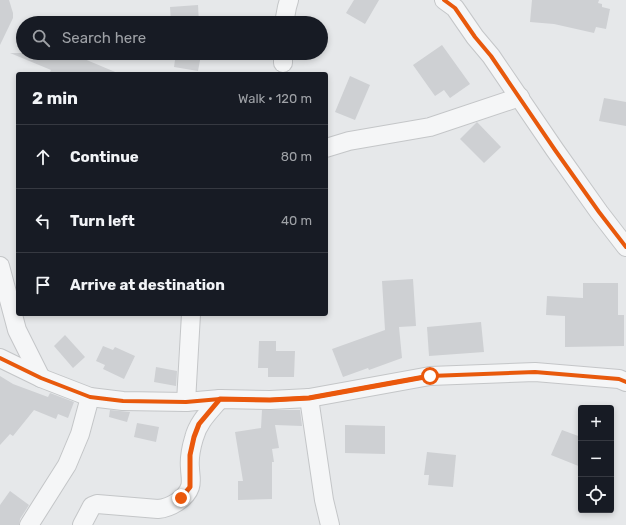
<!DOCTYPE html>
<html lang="en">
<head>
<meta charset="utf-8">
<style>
  :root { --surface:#171b24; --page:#20242c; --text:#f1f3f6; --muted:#9ea1a6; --line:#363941 }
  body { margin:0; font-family:Rubik,sans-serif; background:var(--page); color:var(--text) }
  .controls { position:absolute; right:12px; bottom:12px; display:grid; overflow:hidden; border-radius:4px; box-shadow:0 2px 6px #0003 }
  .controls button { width:36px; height:36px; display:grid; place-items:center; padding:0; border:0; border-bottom:1px solid var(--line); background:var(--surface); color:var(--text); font:20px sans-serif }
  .stop { position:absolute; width:12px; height:12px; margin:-9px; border:3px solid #ea580c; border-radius:50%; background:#fff }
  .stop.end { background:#ea580c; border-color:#fff; box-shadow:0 1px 4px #0008 }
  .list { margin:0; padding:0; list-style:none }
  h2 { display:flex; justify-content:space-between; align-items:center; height:52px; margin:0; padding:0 16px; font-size:17px }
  h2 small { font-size:13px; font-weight:400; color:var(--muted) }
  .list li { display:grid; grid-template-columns:26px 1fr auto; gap:12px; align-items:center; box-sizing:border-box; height:64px; padding:0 16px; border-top:1px solid var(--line) }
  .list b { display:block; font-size:15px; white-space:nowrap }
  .list em { font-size:13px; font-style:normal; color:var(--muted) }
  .icon { flex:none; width:22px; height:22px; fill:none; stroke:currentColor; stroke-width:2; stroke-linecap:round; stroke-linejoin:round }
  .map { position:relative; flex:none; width:626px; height:525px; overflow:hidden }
  .search { position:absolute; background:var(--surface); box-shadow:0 2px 6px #0003; left:16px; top:16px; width:312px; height:44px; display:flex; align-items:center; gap:10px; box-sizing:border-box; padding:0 14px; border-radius:22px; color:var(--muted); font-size:15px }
  .panel { position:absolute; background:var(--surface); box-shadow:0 2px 6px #0003; left:16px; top:72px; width:312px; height:244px; border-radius:4px }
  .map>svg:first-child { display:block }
</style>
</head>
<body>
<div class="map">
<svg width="626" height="525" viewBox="0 0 626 525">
  <rect width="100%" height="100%" fill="#e6e8ea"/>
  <g fill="#ced0d3">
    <polygon points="0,0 9,0 13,13 13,18 0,45"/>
    <polygon points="354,0 379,0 365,24 346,13"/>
    <polygon points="532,0 599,0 598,3 602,4 602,7 610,9 606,29 596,27 594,33 554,24 530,22"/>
    <polygon points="198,5 199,23 171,23 170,7"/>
    <polygon points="442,45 470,84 450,98 444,90 435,96 413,65"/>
    <polygon points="10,53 70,53 120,74 49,74 51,70"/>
    <polygon points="176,53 201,55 198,71 174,67"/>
    <polygon points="350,76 370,85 355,120 335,112"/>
    <polygon points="604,98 626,102 626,126 599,121"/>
    <polygon points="477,122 501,147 484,163 460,139"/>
    <polygon points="413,279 416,326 399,327 402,358 369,370 368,368 343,377 332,349 385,330 382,281"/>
    <polygon points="583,283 618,283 618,315 624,315 624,346 565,347 565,316 546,315 547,296 583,298"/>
    <polygon points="481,322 484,352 429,356 427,327"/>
    <polygon points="65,335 85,357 73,368 54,346"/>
    <polygon points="259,341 276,341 276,351 295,351 294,377 268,377 268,368 258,368"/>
    <polygon points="103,346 113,350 115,347 135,356 124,379 103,369 105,365 96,361"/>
    <polygon points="156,367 177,371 176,386 154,382"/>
    <polygon points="0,376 13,384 48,397 50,393 74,402 68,418 58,414 56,419 34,410 13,436 10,434 0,445"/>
    <polygon points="110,410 130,412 127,422 109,417"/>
    <polygon points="262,410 300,410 302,426 275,425 279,448 272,449 274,462 272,462 272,499 238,500 238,481 243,481 235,432 261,428"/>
    <polygon points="137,423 159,427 156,442 134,437"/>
    <polygon points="345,425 385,426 385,454 345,453"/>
    <polygon points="562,430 581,437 581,467 551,455"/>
    <polygon points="427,452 456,455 453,487 428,485 429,475 424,475"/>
    <polygon points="10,491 29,505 20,519 19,525 0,525 0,505"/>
  </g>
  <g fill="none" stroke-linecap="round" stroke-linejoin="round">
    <g stroke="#c4c6c8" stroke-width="20">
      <g id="street">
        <polyline points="444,0 455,8 475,37 491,56 555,150 599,212 626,247"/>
        <polyline points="284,23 287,7 289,0"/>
        <polyline points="283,53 283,63"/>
        <polyline points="326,148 349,141 430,127 520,97"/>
        <polyline points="0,266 17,330 41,378"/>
        <polyline points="0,358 41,378 90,397 123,401 186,402 220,399 270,400 309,398 430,376 535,372 619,379 626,382"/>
        <polyline points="309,398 324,500 330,525"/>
        <polyline points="186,402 191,314"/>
        <polyline points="29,525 67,465 80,434 90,397"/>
        <path d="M82,525l10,-19 5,-2 61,5c12,-1 28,-10 32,-22 2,-6 0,-13 0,-19 -1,-10 1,-20 4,-30 4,-16 16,-27 26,-39"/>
      </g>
    </g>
    <use href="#street" stroke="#f5f6f7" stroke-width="18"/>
    <g stroke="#f4f6f9" stroke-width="6">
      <g id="cycleway">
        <polyline points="444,0 455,8 475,37 491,56 555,150 599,212 626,247"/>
        <polyline points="0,358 41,378 90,397 123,401 186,402 220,399 270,400 309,398 430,376 535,372 619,379 626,382"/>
      </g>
    </g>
    <use href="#cycleway" stroke="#e8590c" stroke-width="4"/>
  </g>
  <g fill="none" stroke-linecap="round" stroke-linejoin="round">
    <polyline stroke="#ea580c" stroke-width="5" points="181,498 190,487 190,455 194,437 199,424 220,399 270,400 309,398 430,376"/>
  </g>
</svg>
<div class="controls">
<button>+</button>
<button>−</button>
<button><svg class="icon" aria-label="locate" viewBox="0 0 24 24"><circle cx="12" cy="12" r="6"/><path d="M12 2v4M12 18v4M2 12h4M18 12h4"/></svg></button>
</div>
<div class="stop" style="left:430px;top:376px"></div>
<div class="stop end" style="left:181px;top:498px"></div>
<div class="search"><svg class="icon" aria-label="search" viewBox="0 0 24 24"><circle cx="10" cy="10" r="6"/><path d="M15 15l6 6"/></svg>Search here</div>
<section class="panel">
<h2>2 min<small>Walk · 120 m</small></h2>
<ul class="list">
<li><svg class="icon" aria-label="ahead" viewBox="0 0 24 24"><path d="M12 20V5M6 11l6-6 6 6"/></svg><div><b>Continue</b></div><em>80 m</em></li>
<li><svg class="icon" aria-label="left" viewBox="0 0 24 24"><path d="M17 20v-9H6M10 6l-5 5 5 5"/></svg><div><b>Turn left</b></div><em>40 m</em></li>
<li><svg class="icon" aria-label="arrive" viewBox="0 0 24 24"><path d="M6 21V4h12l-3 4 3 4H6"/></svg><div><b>Arrive at destination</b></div></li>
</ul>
</section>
</div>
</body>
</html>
